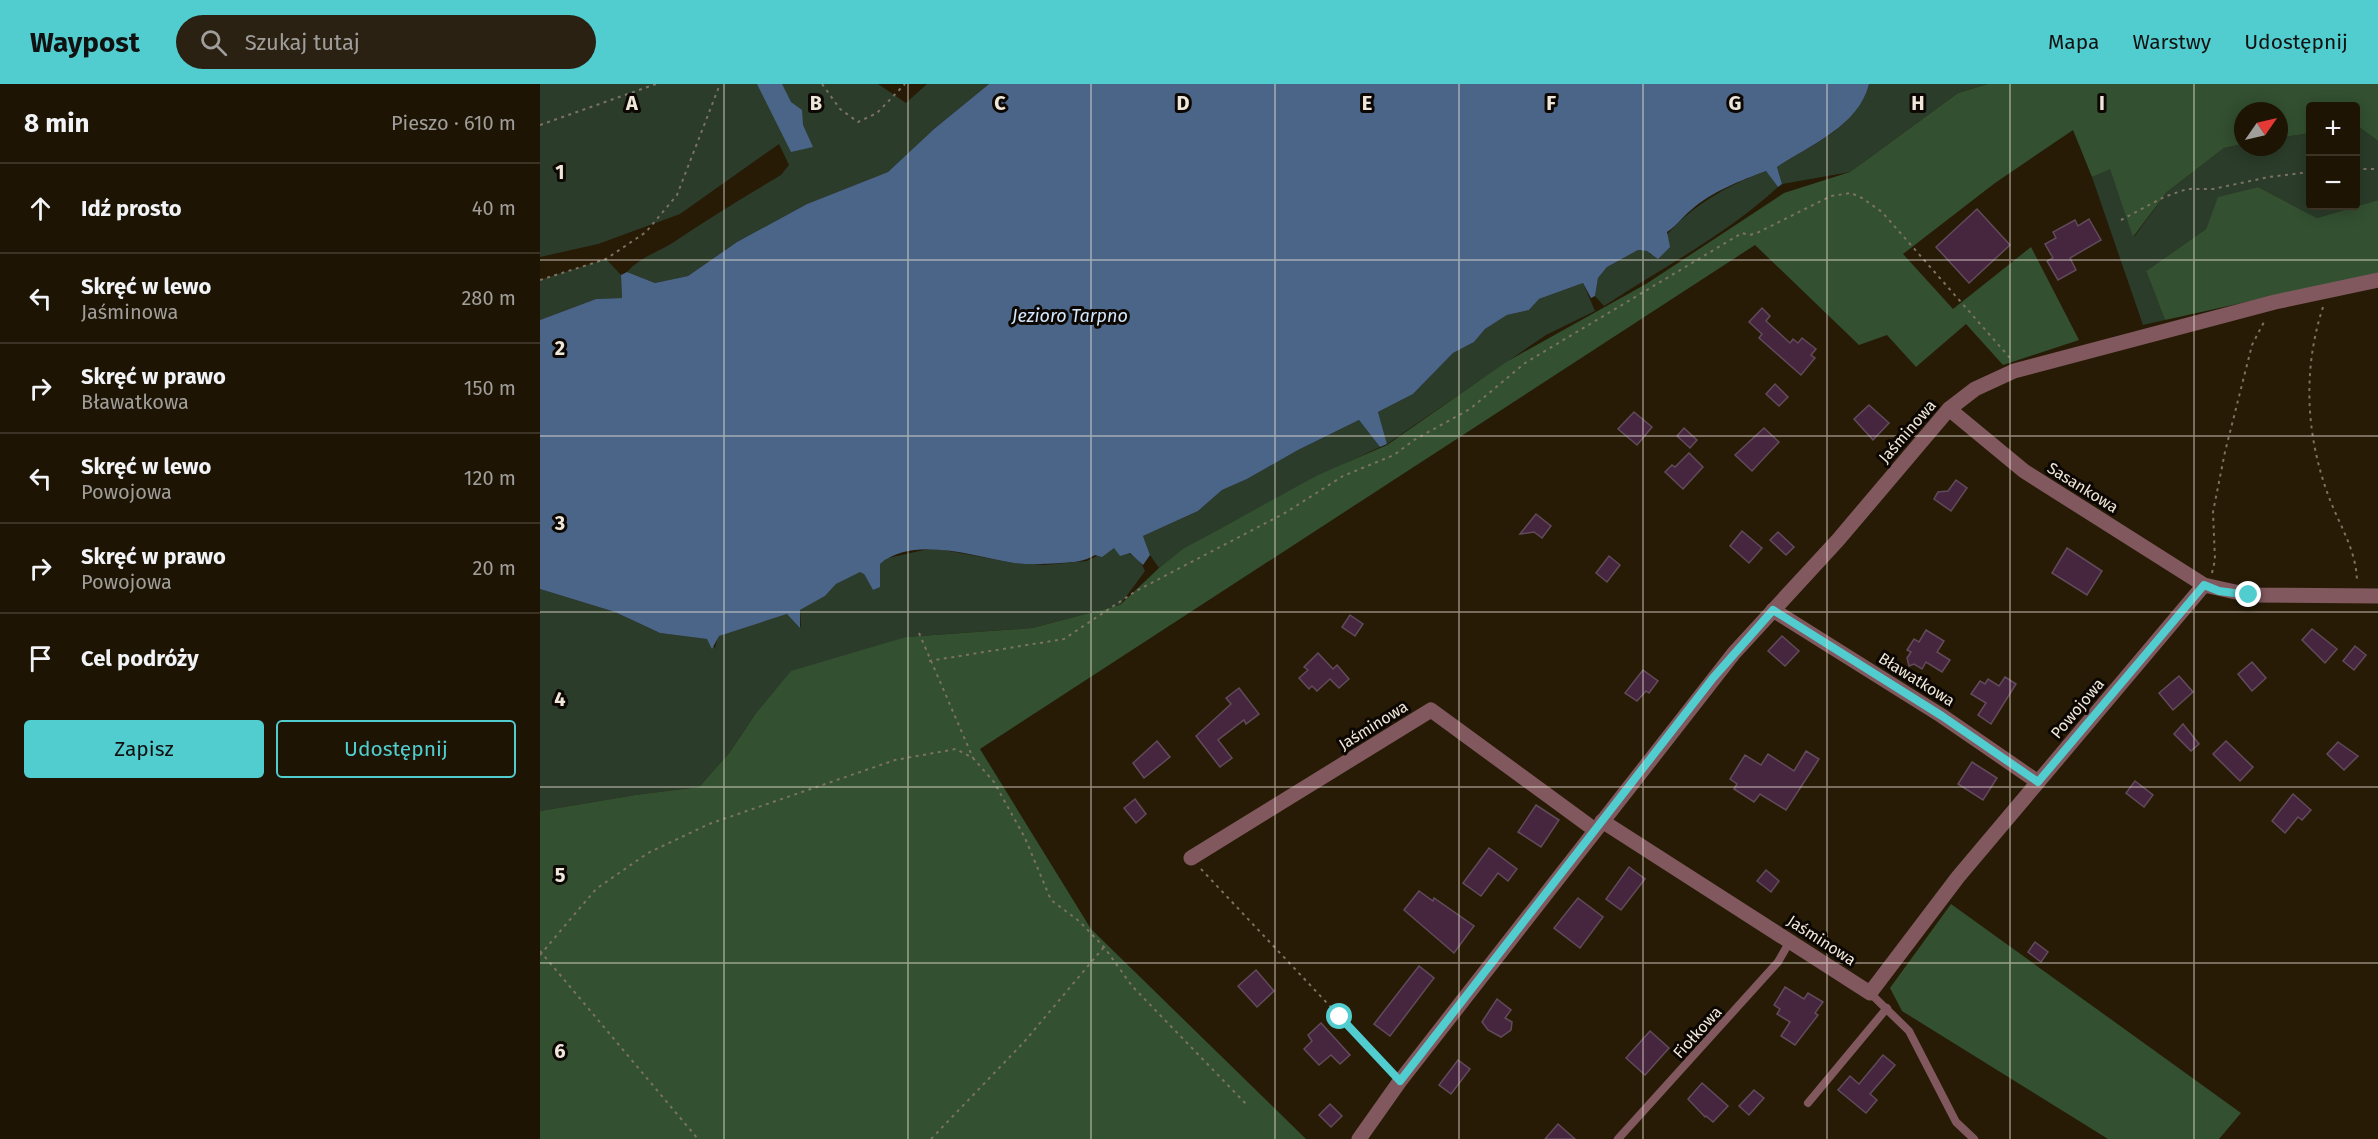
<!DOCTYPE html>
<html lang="pl">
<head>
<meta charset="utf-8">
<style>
  :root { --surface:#1d1404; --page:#2a2113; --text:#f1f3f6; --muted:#a09e9a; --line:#3b3326; --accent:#52cdcf }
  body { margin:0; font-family:"Fira Sans",sans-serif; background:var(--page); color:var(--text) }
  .controls { position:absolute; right:18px; top:18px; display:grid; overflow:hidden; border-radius:6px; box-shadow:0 3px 15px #0003 }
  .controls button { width:54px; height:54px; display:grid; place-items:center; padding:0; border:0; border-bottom:2px solid var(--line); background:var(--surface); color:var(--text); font:30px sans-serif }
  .compass { position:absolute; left:1694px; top:18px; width:54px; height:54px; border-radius:50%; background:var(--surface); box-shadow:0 3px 15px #0003; rotate:56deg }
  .stop { position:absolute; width:18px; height:18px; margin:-14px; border:4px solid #52cdcf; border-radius:50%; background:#fff }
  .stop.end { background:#52cdcf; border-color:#fff; box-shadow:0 2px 6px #0008 }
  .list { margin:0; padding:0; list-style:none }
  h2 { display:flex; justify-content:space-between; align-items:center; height:78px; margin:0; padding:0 24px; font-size:26px }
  h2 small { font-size:20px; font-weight:400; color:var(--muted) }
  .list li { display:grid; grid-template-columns:39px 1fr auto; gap:18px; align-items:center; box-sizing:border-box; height:90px; padding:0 24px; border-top:2px solid var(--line) }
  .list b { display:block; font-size:22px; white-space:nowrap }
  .list p { margin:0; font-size:20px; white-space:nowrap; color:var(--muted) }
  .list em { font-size:20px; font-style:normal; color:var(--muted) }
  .actions { display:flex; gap:12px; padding:18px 24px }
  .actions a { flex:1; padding:14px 0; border:2px solid var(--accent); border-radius:6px; text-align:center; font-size:21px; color:var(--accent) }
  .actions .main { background:var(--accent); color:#111 }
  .icon { flex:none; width:33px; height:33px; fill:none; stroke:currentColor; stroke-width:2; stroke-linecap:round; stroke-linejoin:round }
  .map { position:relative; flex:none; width:1838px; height:1055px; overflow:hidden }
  header { display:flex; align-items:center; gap:36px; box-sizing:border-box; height:84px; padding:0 30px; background:var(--accent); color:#111 }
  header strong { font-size:28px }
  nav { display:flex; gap:33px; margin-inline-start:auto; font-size:21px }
  .search { width:420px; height:54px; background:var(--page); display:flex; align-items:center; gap:15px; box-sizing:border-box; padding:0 21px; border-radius:33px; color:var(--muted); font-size:22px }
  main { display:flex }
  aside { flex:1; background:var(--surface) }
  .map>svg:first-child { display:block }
</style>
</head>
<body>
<header>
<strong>Waypost</strong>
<div class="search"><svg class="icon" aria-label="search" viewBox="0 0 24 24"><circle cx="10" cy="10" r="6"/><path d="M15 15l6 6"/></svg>Szukaj tutaj</div>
<nav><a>Mapa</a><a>Warstwy</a><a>Udostępnij</a></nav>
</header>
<main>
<aside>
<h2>8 min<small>Pieszo · 610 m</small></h2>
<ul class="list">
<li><svg class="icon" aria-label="ahead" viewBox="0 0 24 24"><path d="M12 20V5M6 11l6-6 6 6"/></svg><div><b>Idź prosto</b></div><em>40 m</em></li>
<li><svg class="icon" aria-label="left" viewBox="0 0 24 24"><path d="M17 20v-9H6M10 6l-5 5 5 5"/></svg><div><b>Skręć w lewo</b><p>Jaśminowa</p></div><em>280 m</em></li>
<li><svg class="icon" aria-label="right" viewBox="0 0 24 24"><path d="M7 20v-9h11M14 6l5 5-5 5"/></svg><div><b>Skręć w prawo</b><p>Bławatkowa</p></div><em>150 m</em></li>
<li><svg class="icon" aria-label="left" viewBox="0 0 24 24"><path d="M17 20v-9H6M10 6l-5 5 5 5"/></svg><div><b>Skręć w lewo</b><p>Powojowa</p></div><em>120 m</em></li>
<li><svg class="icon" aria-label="right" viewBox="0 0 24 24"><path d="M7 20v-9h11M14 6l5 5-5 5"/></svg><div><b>Skręć w prawo</b><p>Powojowa</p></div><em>20 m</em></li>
<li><svg class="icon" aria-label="arrive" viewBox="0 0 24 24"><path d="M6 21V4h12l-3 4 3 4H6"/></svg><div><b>Cel podróży</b></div></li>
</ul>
<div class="actions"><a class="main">Zapisz</a><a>Udostępnij</a></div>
</aside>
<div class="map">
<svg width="1838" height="1055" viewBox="0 0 1838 1055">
  <rect width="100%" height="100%" fill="#271b06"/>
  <g fill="#2b3c2a">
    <path d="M0,0h338l28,19 21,-19h62l-55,45 -46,43 -81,32 -70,38 -49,34 -33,7 -28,-11c12,-14 31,-20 47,-30 35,-24 70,-45 107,-67l8,-10 -10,-21 -99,70 -82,30 -58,13z"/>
    <path d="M1329,0h119l-30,9 -108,79 -68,12 -5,-17c34,-22 82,-41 92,-83z"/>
    <polygon points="1816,41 1838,57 1838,116 1777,134 1718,103 1679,113 1666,145 1606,187 1625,236 1603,241 1552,93 1570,84 1594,153 1627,108 1684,64 1703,60 1703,63 1739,63 1739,54 1770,49 1770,122 1816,122"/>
    <path d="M1226,87l12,16c-52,48 -115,80 -174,119l-9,-10 3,-18 9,-11 31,-17 10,1 3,4c30,-43 67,-66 115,-84z"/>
    <polygon points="66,175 81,191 82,214 56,215 0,236 0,196"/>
    <polygon points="1043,199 1055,227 1006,251 847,360 838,328 873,310 913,269 934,258 945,245 967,231 989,226 999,215"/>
    <path d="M819,336l21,27c-42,19 -82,41 -123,62 -34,18 -67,35 -98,59l-9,-13 -7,-19 55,-25 24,-21 25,-11 51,-29z"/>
    <path d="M574,463c13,5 26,10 31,24l-25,34 -88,23 -126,9 -152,79 -24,36 -31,35 -64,8 -95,16v-222l75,23 45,21 47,6 8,9 3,-12 69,-22 14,13 -1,-17 25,-14 11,-12 24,-13 4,3 9,16 7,-26 8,-6 45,-10 81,15 30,2 43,-4z"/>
  </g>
  <g fill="#335031">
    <polygon points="1448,0 1838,0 1838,57 1816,41 1816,22 1770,22 1770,49 1739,54 1739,27 1703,27 1703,60 1684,64 1627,108 1593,153 1570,85 1552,93 1533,46 1455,99 1363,170 1413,225 1491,163 1539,256 1463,281 1426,240 1376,283 1347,251 1319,261 1215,161 440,665 551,845 766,1055 0,1055 0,727 95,711 159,703 190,668 214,632 251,587 366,553 492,544 580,521 619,484 643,465 778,391 847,361 966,278 1106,200 1244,109 1310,88 1418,9"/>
    <polygon points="1718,103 1777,134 1838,116 1838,189 1625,236 1606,187 1666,145 1678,113"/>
    <polygon points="1411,820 1701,1029 1679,1055 1568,1055 1362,927 1350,904"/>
  </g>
  <g fill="#4a6587">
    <polygon points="217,0 242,0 251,18 262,26 263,41 273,63 251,68"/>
    <path d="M449,0h880c-10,42 -59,61 -92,83l5,17 -4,3 -12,-16c-24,9 -55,21 -75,39 -9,7 -13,15 -24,22l3,15 -12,12 -11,-8 -9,-1 -31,17 -9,11 -3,18 -4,2 -8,-15 -44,16 -10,11 -22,5 -22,14 -11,13 -21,11 -40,41 -35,18 9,32 -7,3 -21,-27 -61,30 -51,29 -25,11 -24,21 -55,25 7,19 -7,10 -13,-12 -10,3 -6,-8 -12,9 -7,-2c-11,7 -21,7 -35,8 -15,1 -30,2 -46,0 -39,-6 -100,-28 -134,1v23l-7,3 -9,-16 -4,-2 -24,12 -11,12 -25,14v18l-13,-14 -68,22 -7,13 -5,-10 -47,-6 -45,-21 -75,-23v-269l56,-21 26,-1 -1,-23 6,-3 28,11 33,-7 49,-34 70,-38 81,-32 46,-43z"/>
  </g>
  <g fill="#46253e" stroke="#614b5b" stroke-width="1.5">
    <polygon points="1437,125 1470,161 1429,199 1396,163"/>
    <polygon points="1549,135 1561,156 1530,174 1536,186 1518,196 1507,177 1513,174 1505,160 1516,154 1513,148 1535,136 1538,142"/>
    <polygon points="1222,224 1230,232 1226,237 1250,259 1253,255 1258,259 1262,254 1276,265 1271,271 1275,274 1261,291 1219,254 1222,250 1209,238"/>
    <polygon points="1235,300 1248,313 1239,322 1226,310"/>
    <polygon points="1329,321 1349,339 1333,356 1314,335"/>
    <polygon points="1094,328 1112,343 1097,361 1078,345"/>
    <polygon points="1144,344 1157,356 1150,364 1137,352"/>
    <polygon points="1224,344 1239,358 1212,387 1195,371"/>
    <polygon points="1149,369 1163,383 1143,405 1125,388 1132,381 1135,383"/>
    <polygon points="1416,396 1427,404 1411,427 1394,415 1398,408 1408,407"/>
    <polygon points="996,430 1011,442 1002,454 994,448 980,450"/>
    <polygon points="1202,447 1222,464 1209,479 1190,462"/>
    <polygon points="1238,448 1254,463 1246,471 1230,456"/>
    <polygon points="1527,464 1562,487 1547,511 1512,489"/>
    <polygon points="1069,472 1080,481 1067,498 1056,489"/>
    <polygon points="810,531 823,540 815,552 802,543"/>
    <polygon points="1772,545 1797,565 1785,579 1762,556"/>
    <polygon points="1386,546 1404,557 1397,568 1410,576 1402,588 1386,578 1382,585 1374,580 1369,582 1367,574 1371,568 1367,566 1374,555 1379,558"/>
    <polygon points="1242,552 1259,567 1245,582 1228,567"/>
    <polygon points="1815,562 1826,571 1814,586 1803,577"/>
    <polygon points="778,569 793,585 797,581 809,595 799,604 790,595 777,607 772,602 769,605 759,594 768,586 764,583"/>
    <polygon points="1712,578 1726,594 1712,607 1698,590"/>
    <polygon points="1103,586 1118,597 1109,609 1106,607 1097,617 1085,609"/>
    <polygon points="1639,592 1653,608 1633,626 1619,609"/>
    <polygon points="1465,593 1476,600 1451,640 1438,631 1446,619 1431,610 1440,597 1445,600 1448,595 1459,602"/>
    <polygon points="699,604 719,630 706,640 704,636 678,656 692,674 680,683 656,652 691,620 686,614"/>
    <polygon points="1643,640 1659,660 1651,667 1634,650"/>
    <polygon points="617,657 630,673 604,694 593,679"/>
    <polygon points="1686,657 1713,683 1700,697 1673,670"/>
    <polygon points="1798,658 1818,672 1804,686 1787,670"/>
    <polygon points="1266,667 1279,675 1246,726 1220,710 1214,718 1194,705 1197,700 1190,695 1205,671 1221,681 1228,670 1254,687"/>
    <polygon points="1432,678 1457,694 1443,716 1418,700"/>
    <polygon points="1595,697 1613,711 1604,723 1586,709"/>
    <polygon points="1753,710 1771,726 1762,736 1758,733 1745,749 1732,737"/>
    <polygon points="595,715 606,730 596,739 584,724"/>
    <polygon points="996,721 1019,736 1001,763 978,748"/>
    <polygon points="949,764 977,785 968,797 958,789 941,812 923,799"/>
    <polygon points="1089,783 1105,795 1081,826 1066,815"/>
    <polygon points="1226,786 1239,797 1231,808 1217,797"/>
    <polygon points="879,807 893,817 894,814 934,842 914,869 864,826"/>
    <polygon points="1038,814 1063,833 1040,864 1014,844"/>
    <polygon points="1495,858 1508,868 1501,878 1488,868"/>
    <polygon points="879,882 894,894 850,952 834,940"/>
    <polygon points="716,886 734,907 717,923 698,902"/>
    <polygon points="1245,903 1264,915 1268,909 1283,918 1275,929 1278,931 1255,961 1241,952 1250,938 1237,930 1240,925 1234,921"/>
    <polygon points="957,915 971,926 965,934 972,938 971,946 961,953 948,946 942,938"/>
    <polygon points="781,939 810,971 800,980 791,971 779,981 764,965 772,957 768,951"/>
    <polygon points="1110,947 1129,964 1105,991 1086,974"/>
    <polygon points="1343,971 1355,981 1330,1010 1337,1016 1326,1029 1298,1006 1310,992 1319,1000"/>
    <polygon points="918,976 930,985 911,1010 899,1001"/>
    <polygon points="1162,999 1188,1022 1173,1038 1166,1032 1165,1033 1148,1015"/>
    <polygon points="1214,1006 1224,1014 1209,1031 1199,1022"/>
    <polygon points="790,1020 802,1032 791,1043 779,1031"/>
    <polygon points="1018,1040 1035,1055 1005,1055"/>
  </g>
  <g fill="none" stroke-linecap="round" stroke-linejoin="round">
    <g stroke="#7c7261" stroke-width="2" stroke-dasharray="3 4.5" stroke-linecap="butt">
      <polyline points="282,0 300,25 318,38 337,29 365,0"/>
      <polyline points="0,41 116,0"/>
      <polyline points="1816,85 1838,85"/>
      <polyline points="1581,136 1624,113 1647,105 1673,105 1729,93 1770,88"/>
      <polyline points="0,196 66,175 106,148 137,111 180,0"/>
      <path d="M1783,223c-21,64 -17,131 7,193 11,28 27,52 27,83"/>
      <polyline points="1672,489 1675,476 1673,428 1685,368 1712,261 1725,236"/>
      <polyline points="379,549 433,674"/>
      <polyline points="389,577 524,555 596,507 745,429 803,392 854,371 874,356 930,325 985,279 1202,149 1210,151 1219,148 1291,112 1311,109 1322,114 1342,128 1470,274"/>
      <polyline points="661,785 850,986"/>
      <polyline points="0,867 158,1055"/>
      <polyline points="0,871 56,805 108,769 169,740 355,676 416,665 433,674 454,698 485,754 511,816 539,837 564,863 592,902 708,1022"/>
      <polyline points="391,1055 484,958 564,863"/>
    </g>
    <g stroke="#81585e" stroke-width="8">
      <polyline points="1330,909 1369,947 1416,1038 1434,1055"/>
      <polyline points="1268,1019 1347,924"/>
      <polyline points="1078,1055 1238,878 1250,857"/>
    </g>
    <g stroke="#81585e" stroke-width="15">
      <polyline points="1409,325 1484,387 1664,501 1709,511 1838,512"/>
      <polyline points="1233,526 1402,632 1498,698"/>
      <polyline points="1062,737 1330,909 1418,793 1664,501"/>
      <polyline points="651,774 891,626 1055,746"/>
      <polyline points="819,1055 860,997 1194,569 1298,456 1409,325 1435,305 1474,287 1735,218 1838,196"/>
    </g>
  </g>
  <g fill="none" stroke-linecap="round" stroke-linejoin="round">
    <polyline stroke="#52cdcf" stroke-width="8" points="800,933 860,997 1173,594 1233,526 1402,632 1498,698 1664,501 1679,507 1709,511"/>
  </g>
  <path fill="none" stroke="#efe7da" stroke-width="1.5" stroke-opacity="0.55" d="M184,0v1055M368,0v1055M551,0v1055M735,0v1055M919,0v1055M1103,0v1055M1287,0v1055M1470,0v1055M1654,0v1055M0,176h1838M0,352h1838M0,528h1838M0,703h1838M0,879h1838"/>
  <g text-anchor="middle" stroke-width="6" stroke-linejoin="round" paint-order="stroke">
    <g font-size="16" fill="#efe7da" stroke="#0c0702">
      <text transform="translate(1367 347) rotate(-49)" y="6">Jaśminowa</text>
      <text transform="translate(1543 403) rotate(32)" y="6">Sasankowa</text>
      <text transform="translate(1377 595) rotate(32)" y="6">Bławatkowa</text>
      <text transform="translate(1537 624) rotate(-50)" y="6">Powojowa</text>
      <text transform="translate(833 641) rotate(-32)" y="6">Jaśminowa</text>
      <text transform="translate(1282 856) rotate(33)" y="6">Jaśminowa</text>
      <text transform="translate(1157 948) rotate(-48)" y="6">Fiołkowa</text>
    </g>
    <g font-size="18" font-style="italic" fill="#d3e6fc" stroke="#0c0702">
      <text x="530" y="238">Jezioro Tarpno</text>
    </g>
  </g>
  <g font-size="20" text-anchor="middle" font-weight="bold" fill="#efe7da" stroke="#0c0702" stroke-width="6" stroke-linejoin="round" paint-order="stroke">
    <text x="92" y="26">A</text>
    <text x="276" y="26">B</text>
    <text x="460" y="26">C</text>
    <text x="643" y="26">D</text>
    <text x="827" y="26">E</text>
    <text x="1011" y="26">F</text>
    <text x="1195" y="26">G</text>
    <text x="1378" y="26">H</text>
    <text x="1562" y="26">I</text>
    <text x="20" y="95">1</text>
    <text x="20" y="271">2</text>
    <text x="20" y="446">3</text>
    <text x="20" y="622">4</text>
    <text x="20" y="798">5</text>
    <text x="20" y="974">6</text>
  </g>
</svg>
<div class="controls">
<button>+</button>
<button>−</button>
</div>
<svg class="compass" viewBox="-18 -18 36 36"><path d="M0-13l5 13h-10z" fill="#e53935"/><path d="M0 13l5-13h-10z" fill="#a09e9a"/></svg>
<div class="stop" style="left:800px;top:933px"></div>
<div class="stop end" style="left:1709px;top:511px"></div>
</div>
</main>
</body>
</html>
